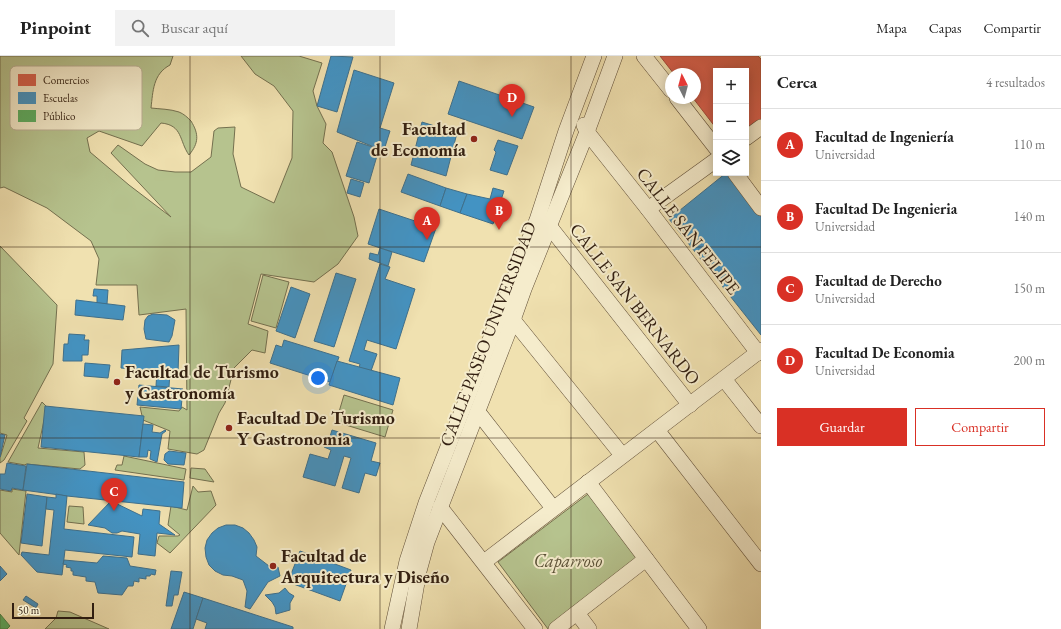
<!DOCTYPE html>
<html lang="es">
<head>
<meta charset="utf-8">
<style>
  :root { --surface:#fff; --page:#f2f2f2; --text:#222; --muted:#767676; --line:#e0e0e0; --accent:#d93025 }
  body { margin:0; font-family:"EB Garamond",serif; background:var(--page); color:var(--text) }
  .controls { position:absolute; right:12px; top:12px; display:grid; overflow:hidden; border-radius:0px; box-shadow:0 2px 10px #0003 }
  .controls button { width:36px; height:36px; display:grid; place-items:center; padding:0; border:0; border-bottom:1px solid var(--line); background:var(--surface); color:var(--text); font:20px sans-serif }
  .compass { position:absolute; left:665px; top:12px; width:36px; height:36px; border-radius:50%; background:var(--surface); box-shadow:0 2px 10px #0003; rotate:354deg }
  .scale { position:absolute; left:12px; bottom:10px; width:82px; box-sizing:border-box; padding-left:4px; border:2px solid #311e10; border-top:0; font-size:11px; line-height:14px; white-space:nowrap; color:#311e10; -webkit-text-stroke:3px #f5eccc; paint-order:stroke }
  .you { position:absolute; left:318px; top:322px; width:14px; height:14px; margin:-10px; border:3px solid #fff; border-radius:50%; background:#1a73e8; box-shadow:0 0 0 6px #1a73e833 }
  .badge { display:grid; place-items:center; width:26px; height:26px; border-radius:50%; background:var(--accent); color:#fff; font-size:13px; font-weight:700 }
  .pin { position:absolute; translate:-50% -33px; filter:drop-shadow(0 1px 2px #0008) }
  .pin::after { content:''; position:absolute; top:21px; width:14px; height:12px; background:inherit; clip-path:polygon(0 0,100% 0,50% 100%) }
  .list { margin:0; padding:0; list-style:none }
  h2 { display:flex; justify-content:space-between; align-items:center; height:52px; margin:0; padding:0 16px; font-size:17px }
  h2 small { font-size:13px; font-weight:400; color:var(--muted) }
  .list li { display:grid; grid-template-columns:26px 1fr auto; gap:12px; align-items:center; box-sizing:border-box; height:72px; padding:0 16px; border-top:1px solid var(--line) }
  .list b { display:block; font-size:15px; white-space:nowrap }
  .list p { margin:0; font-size:13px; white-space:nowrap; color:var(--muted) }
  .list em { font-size:13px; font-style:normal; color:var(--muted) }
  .actions { display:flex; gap:8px; padding:12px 16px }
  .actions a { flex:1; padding:9px 0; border:1px solid var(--accent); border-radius:0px; text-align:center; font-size:14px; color:var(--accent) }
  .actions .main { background:var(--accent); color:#fff }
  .icon { flex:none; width:22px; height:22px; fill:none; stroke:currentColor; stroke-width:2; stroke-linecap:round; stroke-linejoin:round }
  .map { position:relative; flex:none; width:761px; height:573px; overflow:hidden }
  header { display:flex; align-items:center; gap:24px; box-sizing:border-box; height:56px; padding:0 20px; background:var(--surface); border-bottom:1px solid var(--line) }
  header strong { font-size:19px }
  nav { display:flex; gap:22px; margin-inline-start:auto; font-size:14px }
  .search { width:280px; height:36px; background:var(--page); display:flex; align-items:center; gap:10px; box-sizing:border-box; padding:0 14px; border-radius:0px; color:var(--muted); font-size:15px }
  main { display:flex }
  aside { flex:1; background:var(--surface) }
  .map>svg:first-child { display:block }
</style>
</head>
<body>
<header>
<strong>Pinpoint</strong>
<div class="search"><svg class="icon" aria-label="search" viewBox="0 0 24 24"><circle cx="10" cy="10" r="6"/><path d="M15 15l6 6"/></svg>Buscar aquí</div>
<nav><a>Mapa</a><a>Capas</a><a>Compartir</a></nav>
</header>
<main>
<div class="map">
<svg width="761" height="573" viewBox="0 0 761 573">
  <rect width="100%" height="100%" fill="#f0e1b0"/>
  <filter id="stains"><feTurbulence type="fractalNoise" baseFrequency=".005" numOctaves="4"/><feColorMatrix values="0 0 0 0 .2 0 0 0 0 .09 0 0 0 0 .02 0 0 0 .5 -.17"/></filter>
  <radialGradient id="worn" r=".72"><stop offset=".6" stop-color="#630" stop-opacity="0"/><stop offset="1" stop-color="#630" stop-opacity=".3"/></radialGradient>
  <g fill="#b6c38e" stroke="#74704f">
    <path d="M0,0h173l-3,9c-17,9 -17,26 -19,43 9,1 19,1 28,4 5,2 8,5 12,9 8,13 8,22 -2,34 -10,-14 -6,-30 -28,-32l-19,23 -43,-15 -12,7 3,14 39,33 42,32 -60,-64 7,-8 27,19 13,6 17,2h16l20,-15 3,-26 4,-3 17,-1 -2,27 8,33 33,16 18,-45 1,-47 -19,-25 -19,-12 -14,-18h58l23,7 -9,28 4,15 9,18 -3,19 9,9 22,65 4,19 -20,28 -24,18 -53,-8 -13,50 20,7 -3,22 -13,-3 -18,18 -9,35 -6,10 -15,37 -7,4 -29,-5 2,-18 -27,-11 -3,-13 39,4 3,-4 5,3 -1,-101 -47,6 -2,-30h-41l3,-26 -8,-18 -44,-33 -43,-21 -4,1z"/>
    <polygon points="0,190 57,249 53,308 24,362 27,365 4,404 0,407 0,402 7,379 0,377"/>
    <polygon points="263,219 289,226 276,272 251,265"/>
    <polygon points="344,339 393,354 385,381 336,366"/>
    <polygon points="42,346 47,351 38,392 84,396 85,409 80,413 26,408 25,409 8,406"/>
    <polygon points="124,400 186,413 184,424 115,414 117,409 122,409"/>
    <polygon points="191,412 205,413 214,426 190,422"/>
    <polygon points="193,430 198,436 211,435 216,449 170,497 157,487 159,480 178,480 180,479 168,469 171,450 187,454"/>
    <polygon points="12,433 26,435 19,499 0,477 0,434 12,436"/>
    <polygon points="588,438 639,504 548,573 498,506"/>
    <polygon points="69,450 83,451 84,468 67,466"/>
    <polygon points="58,555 70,556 109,573 45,573 56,562"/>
  </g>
  <polygon fill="#d6604d" stroke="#a44c3b" points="660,0 758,0 761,3 761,64 746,76 746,15 716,15 716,72 693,42 695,42 695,18 674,18"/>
  <g fill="#4393c3" stroke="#3e708d">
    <polygon points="331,0 353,1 337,56 317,50"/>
    <polygon points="354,14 394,27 380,72 390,75 384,94 379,93 337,76"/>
    <polygon points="459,25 534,51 522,83 448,58"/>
    <polygon points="422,66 457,77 446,120 411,109"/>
    <polygon points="498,84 518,90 507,119 490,114 496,96 494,94"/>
    <polygon points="357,86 379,93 369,127 346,120"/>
    <polygon points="726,117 728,117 761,161 761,279 669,163"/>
    <polygon points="408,118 446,132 440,150 401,136"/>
    <polygon points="351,123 364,127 360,141 347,137"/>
    <polygon points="446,132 467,138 460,157 440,150"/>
    <polygon points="493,132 504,135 493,168 460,157 467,138 490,143"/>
    <polygon points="379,153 436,172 424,206 368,188"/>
    <polygon points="380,192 392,196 388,210 369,203 370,197 378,199"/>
    <polygon points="380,208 390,211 385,223 415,233 396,293 367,284 364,294 377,298 371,315 359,312 360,308 349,305"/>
    <polygon points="336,217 356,223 334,291 314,285"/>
    <polygon points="291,231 310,238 295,282 276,275"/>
    <polygon points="94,233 108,234 107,248 97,247 97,240 93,240"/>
    <polygon points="76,244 125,250 123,264 75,259"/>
    <polygon points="153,258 167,259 175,264 172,280 169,286 146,283 144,273 145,264 148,260"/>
    <polygon points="69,278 85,279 84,284 89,284 88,299 82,299 82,305 63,305 64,288 68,288"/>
    <polygon points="284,284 339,301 330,326 270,307 276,289 282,291"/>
    <polygon points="179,289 178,317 121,312 122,294"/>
    <polygon points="337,305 400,322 393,349 329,329"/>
    <polygon points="85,307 110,309 108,322 84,320"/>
    <polygon points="157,315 170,316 169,331 156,330"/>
    <polygon points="139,329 183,333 181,353 137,349"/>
    <polygon points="45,350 144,360 139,401 41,391"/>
    <polygon points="143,368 153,369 152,376 160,377 165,374 166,375 162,378 157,406 150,403 151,395 148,394 147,401 139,401"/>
    <polygon points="332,374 376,387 371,405 380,407 376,420 365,417 359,437 342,432 351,402 344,400 335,430 303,421 310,398 328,403 331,394 324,391 327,383 329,384"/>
    <polygon points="0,378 5,379 0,401"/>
    <polygon points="169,395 186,397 184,409 168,408 164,404 165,398"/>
    <polygon points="7,407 26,410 23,434 12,432 11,435 0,433 0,418 5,418"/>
    <polygon points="27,408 184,426 182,452 67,440 23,434"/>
    <polygon points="27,438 47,441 42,490 21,487"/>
    <polygon points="56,438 67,440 64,473 134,481 132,501 65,494 62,519 37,516 21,499 22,496 49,499 54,454 46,453 47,441 56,442"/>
    <polygon points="111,445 142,460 143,453 160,455 159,468 175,479 157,477 155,500 138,498 140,478 122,475 117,477 112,477 105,472 88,469"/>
    <polygon points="226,469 235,469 243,472 249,477 254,484 257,491 256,500 269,510 278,511 280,520 268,526 250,553 245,551 247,535 243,524 232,520 223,519 215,515 209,509 206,501 205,492 207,484 212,477 218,472"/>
    <polygon points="300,495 351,514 340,545 288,526"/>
    <polygon points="103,500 127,502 130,510 156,514 155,519 151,518 150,520 146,520 146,523 139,522 139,526 134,525 133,530 128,530 122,539 98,537 95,526 86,525 86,521 73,519 73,515 71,515 71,512 66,511 67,509 63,508 64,504 97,507"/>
    <polygon points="0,510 7,518 0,525"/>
    <polygon points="171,515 182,516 178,539 174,539 172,550 166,550"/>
    <polygon points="285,532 289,537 294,540 290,547 290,554 276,558 275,551 272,546 265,539 279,537"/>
    <polygon points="184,536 203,542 193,573 171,573"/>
    <polygon points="26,540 38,548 36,552 23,544"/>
    <polygon points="203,542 293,571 293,573 205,573 207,567 196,563"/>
  </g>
  <polygon fill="#5aae61" stroke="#4e8349" points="0,558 10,570 7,573 0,573"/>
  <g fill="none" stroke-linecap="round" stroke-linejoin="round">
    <g stroke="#614f38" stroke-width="16">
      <g id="minor">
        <polyline points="644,0 671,34"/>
        <polyline points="677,42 716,92"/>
        <polyline points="584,69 587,76 648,153 758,297"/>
        <polyline points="746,82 761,71"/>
        <polyline points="735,117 761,152"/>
        <polyline points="648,153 716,104"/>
        <polyline points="550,171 690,349"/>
        <polyline points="513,264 622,399"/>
        <polyline points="724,323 761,370"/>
        <polyline points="478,356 553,452"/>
        <polyline points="657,374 761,508"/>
        <polyline points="588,426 699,573"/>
        <polyline points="440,451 535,573"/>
        <polyline points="484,506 761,294"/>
        <polyline points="577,557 589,573"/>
        <polyline points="392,573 407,505 426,447 537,164 566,75 594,0"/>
        <polyline points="409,573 419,515 427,486 513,264 524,233 587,76 615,0"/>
        <polyline points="556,573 646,503"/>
      </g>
    </g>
    <use href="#minor" stroke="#f5eccc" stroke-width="15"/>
  </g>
  <path fill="none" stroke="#311e10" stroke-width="1" stroke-opacity="0.55" d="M190,0v573M380,0v573M571,0v573M0,191h761M0,382h761"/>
  <g fill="#8f2418" stroke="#f5eccc" stroke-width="1.5">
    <circle cx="474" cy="83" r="4"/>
    <circle cx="117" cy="326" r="4"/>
    <circle cx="229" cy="372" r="4"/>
    <circle cx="273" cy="510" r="4"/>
  </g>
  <g text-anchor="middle" stroke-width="4" stroke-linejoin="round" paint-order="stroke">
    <g font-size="18" font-weight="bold" fill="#311e10" stroke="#f5eccc" text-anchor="start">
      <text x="466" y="79" text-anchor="end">Facultad<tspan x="466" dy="21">de Economía</tspan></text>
      <text x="125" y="322">Facultad de Turismo<tspan x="125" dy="21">y Gastronomía</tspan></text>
      <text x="237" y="368">Facultad De Turismo<tspan x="237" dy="21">Y Gastronomia</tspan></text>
      <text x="281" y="506">Facultad de<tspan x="281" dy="21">Arquitectura y Diseño</tspan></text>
    </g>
    <g font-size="18" fill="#311e10" stroke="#f5eccc">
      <text transform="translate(688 175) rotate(52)" y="6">CALLE SAN FELIPE</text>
      <text transform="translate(635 248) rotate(52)" y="6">CALLE SAN BERNARDO</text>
      <text transform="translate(488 278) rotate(-69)" y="6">CALLE PASEO UNIVERSIDAD</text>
    </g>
    <g font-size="18" font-style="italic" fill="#595036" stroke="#f5eccc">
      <text x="568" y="511">Caparroso</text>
    </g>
  </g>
  <rect x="10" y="10" width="132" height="64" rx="6" fill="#f5eccc" stroke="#baae94" stroke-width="1"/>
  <rect x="18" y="18" width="18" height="12" fill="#d6604d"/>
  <rect x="18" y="36" width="18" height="12" fill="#4393c3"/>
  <rect x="18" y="54" width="18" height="12" fill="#5aae61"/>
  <g font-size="11" fill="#311e10">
    <text x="43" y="28">Comercios</text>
    <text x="43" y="46">Escuelas</text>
    <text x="43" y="64">Público</text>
  </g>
  <rect width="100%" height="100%" filter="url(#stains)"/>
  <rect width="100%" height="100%" fill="url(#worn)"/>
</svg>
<div class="controls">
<button>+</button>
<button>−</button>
<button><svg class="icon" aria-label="layers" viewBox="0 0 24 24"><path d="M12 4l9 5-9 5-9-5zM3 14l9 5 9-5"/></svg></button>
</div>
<svg class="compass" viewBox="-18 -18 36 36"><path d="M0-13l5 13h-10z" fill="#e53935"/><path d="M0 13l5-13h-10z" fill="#767676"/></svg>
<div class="scale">50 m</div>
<div class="you"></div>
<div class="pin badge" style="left:427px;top:184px">A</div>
<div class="pin badge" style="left:499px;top:174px">B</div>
<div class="pin badge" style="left:114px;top:455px">C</div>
<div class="pin badge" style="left:512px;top:61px">D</div>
</div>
<aside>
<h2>Cerca<small>4 resultados</small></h2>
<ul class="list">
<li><span class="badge">A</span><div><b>Facultad de Ingeniería</b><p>Universidad</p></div><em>110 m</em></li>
<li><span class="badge">B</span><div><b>Facultad De Ingenieria</b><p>Universidad</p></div><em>140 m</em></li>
<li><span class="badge">C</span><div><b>Facultad de Derecho</b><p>Universidad</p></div><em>150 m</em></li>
<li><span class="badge">D</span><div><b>Facultad De Economia</b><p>Universidad</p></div><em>200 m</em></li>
</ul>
<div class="actions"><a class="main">Guardar</a><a>Compartir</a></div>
</aside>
</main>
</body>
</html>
